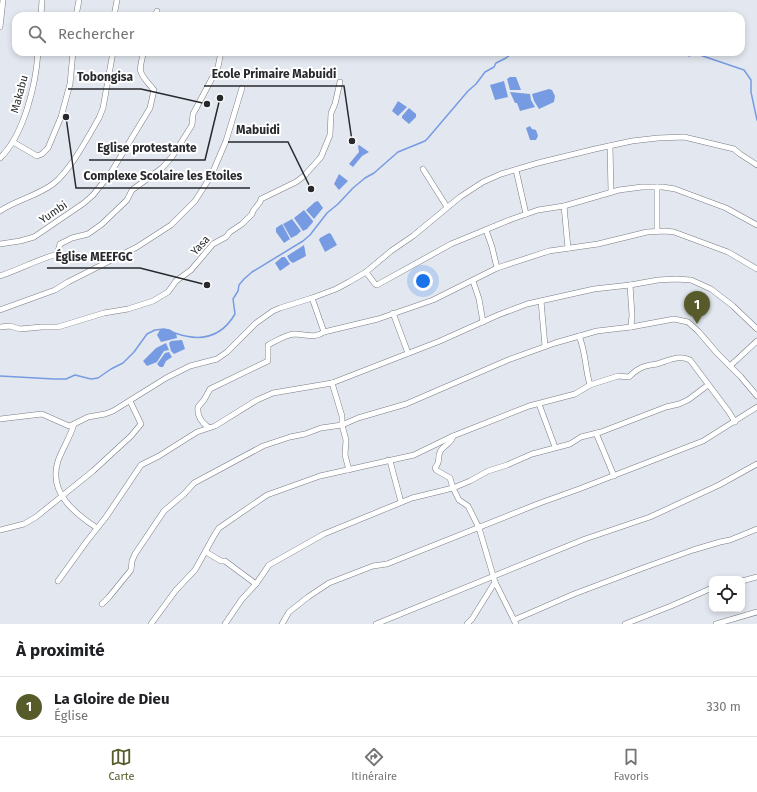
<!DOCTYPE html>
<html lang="fr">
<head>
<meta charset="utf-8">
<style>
  :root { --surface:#fff; --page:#f2f2f2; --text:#202124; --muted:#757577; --line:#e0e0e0; --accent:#565b29 }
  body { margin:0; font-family:"Fira Sans",sans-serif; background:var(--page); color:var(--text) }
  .controls { position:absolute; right:12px; bottom:12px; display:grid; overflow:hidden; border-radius:8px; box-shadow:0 2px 6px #0003 }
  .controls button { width:36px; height:36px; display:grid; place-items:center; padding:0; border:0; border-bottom:1px solid var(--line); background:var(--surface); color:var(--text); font:20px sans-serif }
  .you { position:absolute; left:423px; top:281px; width:14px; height:14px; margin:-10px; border:3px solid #fff; border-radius:50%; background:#1a73e8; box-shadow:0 0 0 6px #1a73e833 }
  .badge { display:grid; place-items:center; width:26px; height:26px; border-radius:50%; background:var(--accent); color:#fff; font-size:13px; font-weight:700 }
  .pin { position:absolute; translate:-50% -33px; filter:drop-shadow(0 1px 2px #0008) }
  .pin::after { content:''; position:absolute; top:21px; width:14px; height:12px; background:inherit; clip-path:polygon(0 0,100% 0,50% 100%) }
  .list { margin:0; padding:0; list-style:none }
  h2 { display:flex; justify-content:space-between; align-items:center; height:52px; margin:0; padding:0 16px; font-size:17px }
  h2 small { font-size:13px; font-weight:400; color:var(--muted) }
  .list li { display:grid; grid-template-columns:26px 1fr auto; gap:12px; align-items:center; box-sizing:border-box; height:60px; padding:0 16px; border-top:1px solid var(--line) }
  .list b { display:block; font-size:15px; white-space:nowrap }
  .list p { margin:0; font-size:13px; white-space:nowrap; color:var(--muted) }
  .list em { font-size:13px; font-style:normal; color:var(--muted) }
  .icon { flex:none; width:22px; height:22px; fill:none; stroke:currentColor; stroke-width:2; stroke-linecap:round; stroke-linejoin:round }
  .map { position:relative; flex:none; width:757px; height:624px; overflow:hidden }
  .search { position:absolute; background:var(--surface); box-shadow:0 2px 6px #0003; left:12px; right:12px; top:12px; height:44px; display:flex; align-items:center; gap:10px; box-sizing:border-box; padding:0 14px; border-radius:12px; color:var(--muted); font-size:15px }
  .sheet { height:112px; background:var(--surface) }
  nav { display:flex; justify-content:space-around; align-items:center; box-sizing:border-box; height:56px; border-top:1px solid var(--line); background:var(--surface); font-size:11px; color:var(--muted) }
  nav a { display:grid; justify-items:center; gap:2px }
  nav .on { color:var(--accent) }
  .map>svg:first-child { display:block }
</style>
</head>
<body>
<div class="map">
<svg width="757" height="624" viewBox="0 0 757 624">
  <rect width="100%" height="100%" fill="#e3e8f0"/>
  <g fill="#779be2">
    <polygon points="510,77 516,77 521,90 510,90 507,79"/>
    <polygon points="504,81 508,97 495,100 490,85"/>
    <polygon points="549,89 552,90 555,96 554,102 539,109 534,101 532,94"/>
    <polygon points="510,92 530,94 531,100 535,107 520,111 517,103 515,103"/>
    <polygon points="398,101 407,107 398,116 392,111"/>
    <polygon points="409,108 416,114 416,117 409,124 402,118 402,116"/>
    <polygon points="530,126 532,129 536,130 538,136 536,140 530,140 526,128"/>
    <polygon points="359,145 369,152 362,156 353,167 349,164 359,152 358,146"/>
    <polygon points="339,174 348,181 339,190 334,184"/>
    <polygon points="318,201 323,208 314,219 306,210 315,202"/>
    <polygon points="304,210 313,221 313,222 307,229 303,231 294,218"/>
    <polygon points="292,219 301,231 297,235 291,238 283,224"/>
    <polygon points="282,224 290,239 284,243 276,232 276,228"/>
    <polygon points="329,233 331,234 337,245 325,252 319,240 320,238"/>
    <polygon points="304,245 306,256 293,263 290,261 287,256"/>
    <polygon points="282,257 285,257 290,264 280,271 275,263"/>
    <polygon points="169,329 176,333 177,338 161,342 157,335 160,330"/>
    <polygon points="182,340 185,349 174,354 171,351 169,343 171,341"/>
    <polygon points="166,343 169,350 164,351 157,362 147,366 143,361 156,348"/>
    <polygon points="169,352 172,357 166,361 163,367 160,367 157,364 165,353"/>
  </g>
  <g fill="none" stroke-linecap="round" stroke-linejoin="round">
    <g stroke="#779be2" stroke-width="1.5">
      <polyline points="531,52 533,52"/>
      <polyline points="685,52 689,56 694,53 744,70 751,80 751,92 757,120"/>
      <path d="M175,333c25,9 46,5 60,-19l-2,-15 5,-8 1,-6 5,-6 8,-7 51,-31 7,-6 17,-22 11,-9 15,-16 12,-10 9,-5 24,-21 27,-11 3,-3 40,-47 8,-7 9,-12 9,-5 2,-4 10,-5 5,-4 12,-2"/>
      <polyline points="0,376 54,379 66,379 75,375 91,379 98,378 111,369 123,363 134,352 147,334 155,330 164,329 168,330"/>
    </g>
    <g stroke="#787c83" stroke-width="6">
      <g id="minor">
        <polyline points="41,16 42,0"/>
        <polyline points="76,16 79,0"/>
        <polyline points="114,16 117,0"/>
        <polyline points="155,16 157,11"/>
        <polyline points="0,27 3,0"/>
        <polyline points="13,142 37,156 42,154 48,148 61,117 70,84 73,52"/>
        <polyline points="610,146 611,192"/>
        <path d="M0,158c24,-23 36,-74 38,-106"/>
        <polyline points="423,169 447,207"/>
        <polyline points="516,170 526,214"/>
        <polyline points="564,206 568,248"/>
        <path d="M0,211c16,-11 37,-15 53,-27 17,-13 35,-47 46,-66l4,-10 10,-56"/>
        <polyline points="486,230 492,247 497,268"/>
        <polyline points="657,231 657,187"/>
        <path d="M0,244l20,-3 14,-4 50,-34 9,-8 17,-21 40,-66 4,-18c-14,-17 -17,-16 -10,-38"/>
        <polyline points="366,272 375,284 377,285 451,244 512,219 538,210 564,206 619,190 642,187 663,187 675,189 726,208 757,225"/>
        <path d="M0,276c20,-7 37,-16 57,-22l3,-10 12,-6 16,-4 14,-10 25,-24 5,-10 30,-22 10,-11 20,-32 1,-11 25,-47 3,-15"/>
        <polyline points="473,281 479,299 483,322"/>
        <polyline points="630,285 632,315 631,327"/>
        <polyline points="312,298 324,332"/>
        <polyline points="541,301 545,346"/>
        <polyline points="0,310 55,290 68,282 137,247 171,225 195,201 211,176 226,141 242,88"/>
        <polyline points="393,313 408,353"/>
        <polyline points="0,327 10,326 20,329 42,327 58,327 104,313 128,309 153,301 168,292 176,281 191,270 213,244 226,237 230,232 242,224 252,214 253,211 260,202 261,199 296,182 304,176 321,157 330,135 331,113 335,104 340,82"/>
        <path d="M579,336c7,16 6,33 11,49"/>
        <polyline points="730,366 757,341"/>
        <polyline points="332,383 342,416 342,425 346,440 345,455 349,470"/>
        <polyline points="539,404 555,447"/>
        <polyline points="0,419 42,414 69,426 74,424 88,417 105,414 113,411 166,378 190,366 217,359 227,352 256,323 273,311 280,308 312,298 336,289 349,282 366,272 391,251 413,236 460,197 483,182 501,174 538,163 595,149 632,141 658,138 684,137 734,149 740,154 757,165"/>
        <path d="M74,424c-4,14 -12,25 -16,37 -10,31 16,52 39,67"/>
        <path d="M208,427c-7,-5 -11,-12 -10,-20l6,-7 6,-11 58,-28v-16c8,-4 17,-10 26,-11 12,0 20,5 30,-2l54,-13 55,-19 64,-32 52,-17 49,-7 49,-12 18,-1 9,1 54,20 29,17"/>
        <polyline points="596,433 614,476"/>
        <path d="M453,436c-1,8 -10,9 -13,16 -3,7 1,9 -5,16l1,2 14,8 3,10 6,12 9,6 11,22 16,54 21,42"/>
        <polyline points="388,460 390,461 401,502"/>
        <polyline points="0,530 24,524 36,517 93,471 131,436 141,424 130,401"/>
        <polyline points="206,552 221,561 225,561 256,584"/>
        <polyline points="58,581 87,541 106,517 141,465 159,456 197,432 215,426 257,400 273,393 332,383 440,341 498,315 527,304 594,289 630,285 658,280 676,279 691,280 711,289 733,306 757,329"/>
        <polyline points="742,581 757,577"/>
        <polyline points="102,604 109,597 131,570 132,561 135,554 164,511 184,494 194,483 263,446 290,437 305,434 321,428 342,425 358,418 406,404 508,360 555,343 597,331 631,327 674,319 688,322 698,331 717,353 741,377 757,396"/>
        <polyline points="514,620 574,594 643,568 693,550 720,542 730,540 757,529"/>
        <path d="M151,624l25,-34 19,-20 20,-36 4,-6 48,-33 53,-19 94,-21 39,-19 76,-30 46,-12 15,-9 28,-9 11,1c3,-3 6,-6 10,-8 6,-4 11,-4 18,-5 11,-3 22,-10 33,-4l39,52 6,10"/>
        <polyline points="225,624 242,599 256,584 269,565 324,534 412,498 453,488 470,481 488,471 507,465 532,454 570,444 581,437 601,432 666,407 679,404 688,400 708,385"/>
        <polyline points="282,624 289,612 308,597 329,583 373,566 387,564 540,503 579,489 703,441 757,407"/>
        <polyline points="376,624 585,539 650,517 719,485 757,464"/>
        <polyline points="467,624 472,619 495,582"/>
        <polyline points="625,624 671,606 712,588"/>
        <polyline points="716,624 757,612"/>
      </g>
    </g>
    <use href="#minor" stroke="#fff" stroke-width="5"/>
  </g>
  <g text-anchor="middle" stroke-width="4" stroke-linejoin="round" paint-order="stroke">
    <g font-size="11" fill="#28292d" stroke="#fff">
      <text transform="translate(19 94) rotate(-75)" y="4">Makabu</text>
      <text transform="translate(53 212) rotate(-34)" y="4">Yumbi</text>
      <text transform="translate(200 245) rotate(-47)" y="4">Yasa</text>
    </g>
  </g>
  <path fill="none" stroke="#28292d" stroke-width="1.5" d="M352 141L344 86H204M207 104L141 89H68M311 189L288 142H228M220 98L205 160H89M66 117L76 188H250M207 285L140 268H47"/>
  <g fill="#28292d" stroke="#fff" stroke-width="1.5">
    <circle cx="352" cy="141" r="4"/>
    <circle cx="207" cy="104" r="4"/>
    <circle cx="311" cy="189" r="4"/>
    <circle cx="220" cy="98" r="4"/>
    <circle cx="66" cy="117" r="4"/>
    <circle cx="207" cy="285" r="4"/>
  </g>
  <g font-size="12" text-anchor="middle" font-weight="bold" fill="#28292d" stroke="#fff" stroke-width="4" stroke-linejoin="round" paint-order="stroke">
    <text x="274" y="78">Ecole Primaire Mabuidi</text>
    <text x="105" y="81">Tobongisa</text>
    <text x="258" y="134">Mabuidi</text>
    <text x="147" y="152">Eglise protestante</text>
    <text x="163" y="180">Complexe Scolaire les Etoiles</text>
    <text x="94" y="261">Église MEEFGC</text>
  </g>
</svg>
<div class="controls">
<button><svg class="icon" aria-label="locate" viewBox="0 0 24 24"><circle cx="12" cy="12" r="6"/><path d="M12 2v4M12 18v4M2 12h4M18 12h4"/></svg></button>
</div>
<div class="you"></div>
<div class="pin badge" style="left:697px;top:324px">1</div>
<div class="search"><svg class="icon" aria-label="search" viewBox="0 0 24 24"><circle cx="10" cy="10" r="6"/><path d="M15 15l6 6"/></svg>Rechercher</div>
</div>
<section class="sheet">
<h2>À proximité<small></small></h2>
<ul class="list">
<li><span class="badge">1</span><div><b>La Gloire de Dieu</b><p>Église</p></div><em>330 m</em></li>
</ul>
</section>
<nav>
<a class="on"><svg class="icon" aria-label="map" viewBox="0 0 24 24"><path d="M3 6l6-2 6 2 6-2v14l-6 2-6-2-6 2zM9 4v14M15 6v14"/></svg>Carte</a>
<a><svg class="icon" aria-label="directions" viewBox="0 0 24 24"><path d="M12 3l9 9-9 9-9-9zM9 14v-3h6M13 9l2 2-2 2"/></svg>Itinéraire</a>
<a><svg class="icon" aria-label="saved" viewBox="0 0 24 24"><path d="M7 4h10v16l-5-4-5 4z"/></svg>Favoris</a>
</nav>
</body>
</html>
